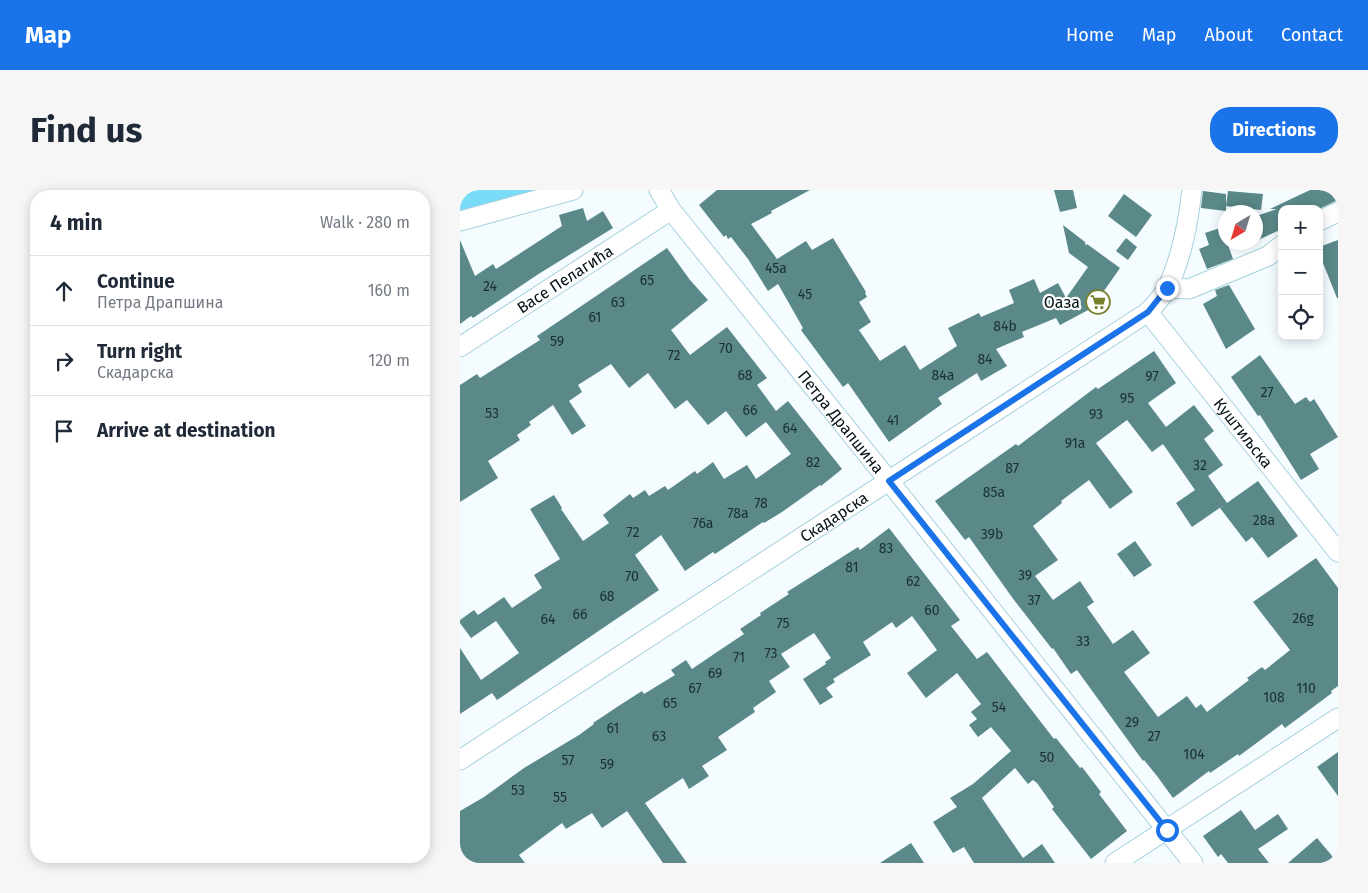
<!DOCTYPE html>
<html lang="en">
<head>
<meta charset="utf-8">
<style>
  :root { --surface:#fff; --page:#f6f6f7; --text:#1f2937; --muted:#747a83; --line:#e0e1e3; --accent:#1a73e8 }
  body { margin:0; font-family:"Fira Sans",sans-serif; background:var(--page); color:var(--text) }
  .controls { position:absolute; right:15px; top:15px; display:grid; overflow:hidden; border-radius:10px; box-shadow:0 2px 12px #0003 }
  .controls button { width:45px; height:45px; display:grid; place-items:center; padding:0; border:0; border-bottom:1px solid var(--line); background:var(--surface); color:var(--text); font:25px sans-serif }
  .compass { position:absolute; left:758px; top:15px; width:45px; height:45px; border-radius:50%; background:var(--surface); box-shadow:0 2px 12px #0003; rotate:218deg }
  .stop { position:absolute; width:15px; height:15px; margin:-11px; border:4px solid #1a73e8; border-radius:50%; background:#fff }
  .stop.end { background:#1a73e8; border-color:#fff; box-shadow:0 1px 5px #0008 }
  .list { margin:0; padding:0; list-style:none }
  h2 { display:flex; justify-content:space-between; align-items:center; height:65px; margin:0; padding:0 20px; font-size:21px }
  h2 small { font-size:16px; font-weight:400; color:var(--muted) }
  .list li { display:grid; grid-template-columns:32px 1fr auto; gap:15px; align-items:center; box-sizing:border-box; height:70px; padding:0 20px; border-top:1px solid var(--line) }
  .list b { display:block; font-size:19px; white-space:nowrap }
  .list p { margin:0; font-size:16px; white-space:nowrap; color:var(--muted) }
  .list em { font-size:16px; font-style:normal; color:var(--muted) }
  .icon { flex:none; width:28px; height:28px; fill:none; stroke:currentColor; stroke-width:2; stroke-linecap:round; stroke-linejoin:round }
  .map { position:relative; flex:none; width:878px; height:673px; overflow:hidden; border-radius:20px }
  header { display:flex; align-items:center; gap:30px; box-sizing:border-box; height:70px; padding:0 25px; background:var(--accent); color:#fff }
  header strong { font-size:24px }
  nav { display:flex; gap:28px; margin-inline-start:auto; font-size:18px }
  .intro { display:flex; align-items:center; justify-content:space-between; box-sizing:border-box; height:120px; padding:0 30px }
  h1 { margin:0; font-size:35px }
  .button { padding:12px 22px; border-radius:20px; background:var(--accent); color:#fff; font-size:18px; font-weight:700 }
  main { display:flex; gap:30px; padding:0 30px }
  aside { flex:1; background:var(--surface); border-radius:20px; box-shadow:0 2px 12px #0003 }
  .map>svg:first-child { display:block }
</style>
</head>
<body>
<header>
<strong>Map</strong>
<nav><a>Home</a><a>Map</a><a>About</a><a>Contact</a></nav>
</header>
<div class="intro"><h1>Find us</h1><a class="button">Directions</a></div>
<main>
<aside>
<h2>4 min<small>Walk · 280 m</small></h2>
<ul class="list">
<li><svg class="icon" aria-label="ahead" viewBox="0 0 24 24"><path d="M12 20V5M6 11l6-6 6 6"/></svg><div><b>Continue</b><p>Петра Драпшина</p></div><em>160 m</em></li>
<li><svg class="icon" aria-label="right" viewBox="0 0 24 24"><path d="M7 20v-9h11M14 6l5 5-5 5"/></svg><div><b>Turn right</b><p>Скадарска</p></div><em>120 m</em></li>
<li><svg class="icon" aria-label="arrive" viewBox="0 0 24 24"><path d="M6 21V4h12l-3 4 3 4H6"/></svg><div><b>Arrive at destination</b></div></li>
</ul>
</aside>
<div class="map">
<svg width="878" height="673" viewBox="0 0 878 673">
  <rect width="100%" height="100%" fill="#f4fcff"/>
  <polygon fill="#79dbf7" points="0,0 105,0 0,27"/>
  <g fill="#5b898a">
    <polygon points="257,0 350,0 311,21 312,23 291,34 317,69 346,51 352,60 373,48 406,102 405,103 407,107 399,112 411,132 399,140 420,171 445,155 460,180 497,156 488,138 519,123 521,127 554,113 549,100 574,89 580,103 598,93 606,108 628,77 609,63 603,35 625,52 626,56 627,54 660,78 632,118 600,135 596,128 562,142 564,147 536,159 547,176 521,191 517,183 478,208 482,214 429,252 388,193 383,197 341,140 343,138 318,94 308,101 288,69 271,47 268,49 266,45 264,47 239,15"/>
    <polygon points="594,0 613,0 617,18 600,22"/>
    <polygon points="850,0 878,0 878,10 859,19 822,19 822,39 796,51 796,26 817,19 810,19"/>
    <polygon points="743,1 766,4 766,21 741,18"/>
    <polygon points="768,1 803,4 801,20 766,16"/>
    <polygon points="664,4 692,25 676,47 648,26"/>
    <polygon points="123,18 127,31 143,21 153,38 77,85 13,128 11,126 0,134 0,50 15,86 33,74 36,79 102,36 99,25"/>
    <polygon points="766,36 766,52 767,52 773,69 747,79 739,59 749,55 745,43"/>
    <polygon points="666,48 677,57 668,70 656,61"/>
    <polygon points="878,50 878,108 877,108 859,63 859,57"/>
    <polygon points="207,58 230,90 248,110 211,140 230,165 267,137 307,188 297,195 316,221 328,211 382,279 361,296 360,295 322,322 304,333 303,332 255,364 253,362 225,381 201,345 175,365 199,400 37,510 32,503 0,524 0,458 21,490 59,463 36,431 11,448 0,433 0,430 14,420 18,425 44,407 52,418 82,398 74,385 100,369 70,319 94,305 102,318 101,319 123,351 149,333 143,325 170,304 173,308 185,300 189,306 205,296 208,300 235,281 237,284 253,272 264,289 287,275 296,289 331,264 306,232 286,247 266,221 248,235 227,210 215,219 188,183 169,198 151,174 118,195 122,202 109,211 126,236 112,245 93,215 69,232 71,235 57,245 60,250 28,271 38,288 0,312 0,195 17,184 20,188 80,150 77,146"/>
    <polygon points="769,95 795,139 766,159 743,114 757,106 755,100"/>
    <polygon points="694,161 716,193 688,213 706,237 734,215 754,241 744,249 763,275 748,286 767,313 798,291 838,346 808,368 792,347 786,352 760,318 764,315 732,337 716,313 735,300 703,254 692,262 667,230 636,253 673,302 650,319 629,290 601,311 602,313 573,336 598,370 575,386 593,410 620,391 634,412 627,417 653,454 673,440 690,463 664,482 698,527 727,506 736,518 741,514 747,522 789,490 787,488 802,477 805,480 830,460 793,412 856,368 878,398 878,496 871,501 872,503 825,538 822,534 779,566 778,564 750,583 749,581 713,608 697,586 684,570 683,571 617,480 611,484 593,458 592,459 554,410 509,347 505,350 475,311 556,254 558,256 636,197 638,199"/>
    <polygon points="800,165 835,214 846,207 850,212 854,209 878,247 850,264 859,279 841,290 800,225 798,226 771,187"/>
    <polygon points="429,338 500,430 491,436 517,469 527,462 594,549 596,548 620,578 622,577 641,602 639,604 667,641 631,669 592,619 594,617 577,593 573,590 568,594 555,578 522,608 563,668 582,654 595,673 514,673 504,657 493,663 473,632 497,617 490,608 513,594 551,561 531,537 518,547 509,535 517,529 511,522 521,514 497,483 466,508 447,483 477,460 452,426 436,438 432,432 403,452 411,465 373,489 375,492 366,498 373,507 360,515 343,489 366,474 365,472 371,468 354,443 321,464 330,477 309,491 316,502 293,518 295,522 258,547 267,560 242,576 249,586 229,599 223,588 185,613 227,673 203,673 167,621 142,638 132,623 106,639 102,633 59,665 65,673 9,673 0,661 0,621 24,607 64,578 119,545 134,534 133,533 160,515 182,501 184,504 215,485 211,480 226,470 232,479 257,462 284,444 280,439 301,425 300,423 329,404 327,402 398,357 400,360"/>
    <polygon points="675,351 692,375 674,387 657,364"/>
    <polygon points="878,562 878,606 857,577"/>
    <polygon points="781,620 795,640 818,624 828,639 798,659 809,673 768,673 761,664 758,667 743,646"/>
    <polygon points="857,648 878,673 828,673"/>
    <polygon points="451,653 464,673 420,673"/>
  </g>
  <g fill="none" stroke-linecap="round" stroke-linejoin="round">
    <g stroke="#a5d1de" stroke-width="21">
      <g id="minor">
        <path id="s1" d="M199,0l12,20 218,271 304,382"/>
        <polyline points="0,31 113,0"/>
        <polyline points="859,31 878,22"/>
        <polyline points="707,98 729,99 808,66 822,55"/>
        <path id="s2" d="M688,122l190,240"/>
        <path id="s3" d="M0,157l211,-137"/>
        <path id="s4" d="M0,570l688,-448c7,-7 14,-15 19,-24 15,-30 21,-65 25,-98"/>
        <polyline points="655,673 878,528"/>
      </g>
    </g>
    <use href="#minor" stroke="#fff" stroke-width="19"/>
  </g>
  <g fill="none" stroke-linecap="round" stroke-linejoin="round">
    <polyline stroke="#1a73e8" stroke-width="6" points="707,98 688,122 429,291 707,640"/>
  </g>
  <defs>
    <g id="supermarket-ring" transform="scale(1.25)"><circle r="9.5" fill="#fff" stroke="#767f2b" stroke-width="1.5"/><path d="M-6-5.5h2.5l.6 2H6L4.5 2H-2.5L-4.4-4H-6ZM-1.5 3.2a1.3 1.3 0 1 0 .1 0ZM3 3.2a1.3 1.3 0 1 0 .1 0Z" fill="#767f2b"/></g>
  </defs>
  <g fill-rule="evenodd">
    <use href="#supermarket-ring" x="638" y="112"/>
  </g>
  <g text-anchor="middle" stroke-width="4.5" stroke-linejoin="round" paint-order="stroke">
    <g font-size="14" fill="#1a3034">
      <text x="316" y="83">45a</text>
      <text x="187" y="95">65</text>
      <text x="30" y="101">24</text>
      <text x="345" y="109">45</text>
      <text x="158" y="117">63</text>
      <text x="135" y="132">61</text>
      <text x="545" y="141">84b</text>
      <text x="97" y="156">59</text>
      <text x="266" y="163">70</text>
      <text x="214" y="170">72</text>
      <text x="525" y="174">84</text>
      <text x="285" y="190">68</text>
      <text x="483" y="190">84a</text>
      <text x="692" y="191">97</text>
      <text x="807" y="207">27</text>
      <text x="667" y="213">95</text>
      <text x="290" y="225">66</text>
      <text x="32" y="228">53</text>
      <text x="636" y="229">93</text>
      <text x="433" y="235">41</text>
      <text x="330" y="243">64</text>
      <text x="615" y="258">91a</text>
      <text x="353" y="277">82</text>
      <text x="740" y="280">32</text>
      <text x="552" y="283">87</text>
      <text x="534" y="307">85a</text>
      <text x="301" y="318">78</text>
      <text x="278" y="328">78a</text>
      <text x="804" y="335">28a</text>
      <text x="243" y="338">76a</text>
      <text x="173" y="347">72</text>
      <text x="532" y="349">39b</text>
      <text x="426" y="363">83</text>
      <text x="392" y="382">81</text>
      <text x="565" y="390">39</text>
      <text x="172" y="391">70</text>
      <text x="453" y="396">62</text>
      <text x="147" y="411">68</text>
      <text x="574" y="415">37</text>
      <text x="472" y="425">60</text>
      <text x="120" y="429">66</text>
      <text x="843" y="433">26g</text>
      <text x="88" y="434">64</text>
      <text x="323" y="438">75</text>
      <text x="623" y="456">33</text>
      <text x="311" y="468">73</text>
      <text x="279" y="472">71</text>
      <text x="255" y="488">69</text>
      <text x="235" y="503">67</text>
      <text x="846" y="503">110</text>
      <text x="814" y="512">108</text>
      <text x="210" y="518">65</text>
      <text x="539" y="522">54</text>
      <text x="672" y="537">29</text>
      <text x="153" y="543">61</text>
      <text x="199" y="551">63</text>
      <text x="694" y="551">27</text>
      <text x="734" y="569">104</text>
      <text x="587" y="572">50</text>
      <text x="108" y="575">57</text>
      <text x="147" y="579">59</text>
      <text x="58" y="605">53</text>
      <text x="100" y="612">55</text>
    </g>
    <g font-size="16" fill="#041318" stroke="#fff">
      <text dy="6" stroke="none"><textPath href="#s3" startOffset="125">Васе Пелагића</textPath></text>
      <text dy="6" stroke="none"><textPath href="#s1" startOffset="295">Петра Драпшина</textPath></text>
      <text dy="6" stroke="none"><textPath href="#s2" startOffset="154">Куштиљска</textPath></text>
      <text dy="6" stroke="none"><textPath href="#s4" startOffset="446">Скадарска</textPath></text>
    </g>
    <g font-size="16" fill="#041318" stroke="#fff" text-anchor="end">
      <text x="620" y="118">Оаза</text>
    </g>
  </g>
</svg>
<div class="controls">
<button>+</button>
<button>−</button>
<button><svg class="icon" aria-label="locate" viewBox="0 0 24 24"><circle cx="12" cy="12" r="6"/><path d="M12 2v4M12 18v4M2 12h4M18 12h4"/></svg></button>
</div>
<svg class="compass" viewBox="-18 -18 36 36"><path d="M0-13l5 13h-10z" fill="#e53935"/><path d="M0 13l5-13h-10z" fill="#747a83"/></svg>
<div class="stop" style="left:707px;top:640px"></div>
<div class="stop end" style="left:707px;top:98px"></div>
</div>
</main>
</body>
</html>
